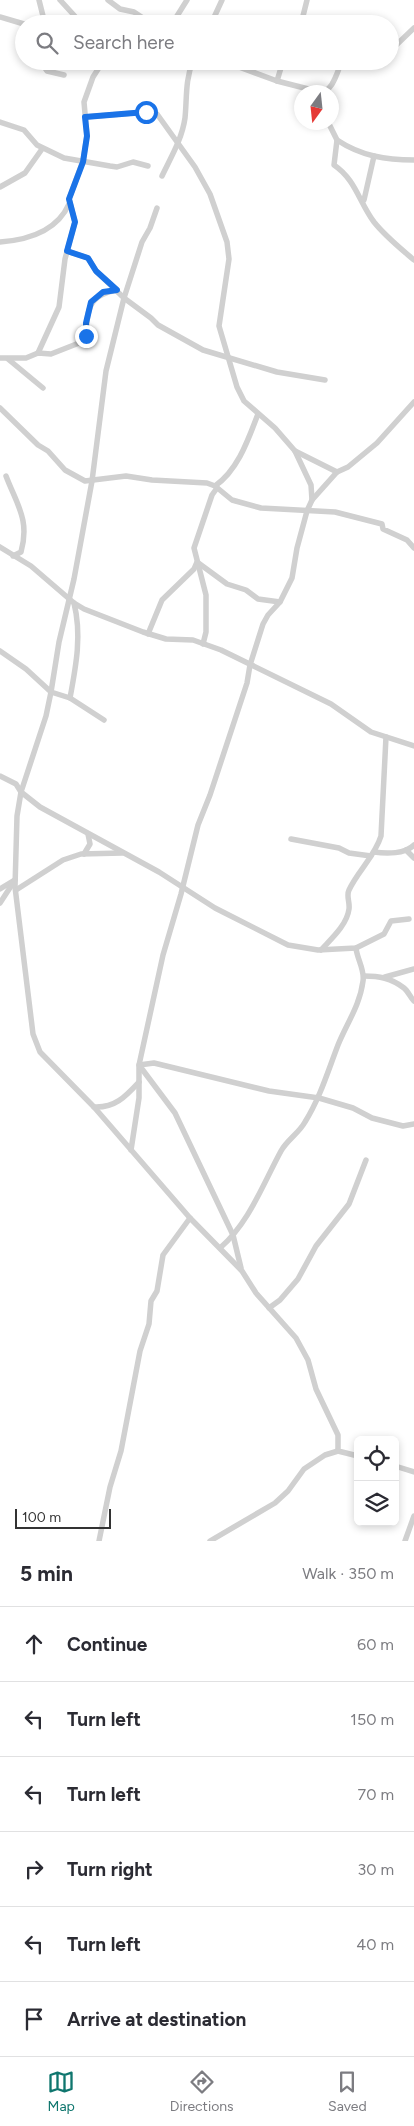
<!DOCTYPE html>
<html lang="en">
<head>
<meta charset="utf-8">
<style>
  :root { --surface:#fff; --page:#f7f7f7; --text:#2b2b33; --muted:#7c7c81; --line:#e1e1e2; --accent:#0f766e }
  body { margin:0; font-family:Figtree,sans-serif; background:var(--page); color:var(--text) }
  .controls { position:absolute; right:15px; bottom:15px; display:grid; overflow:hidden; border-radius:8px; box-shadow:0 2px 8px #0003 }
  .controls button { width:45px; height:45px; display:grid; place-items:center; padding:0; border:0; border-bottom:1px solid var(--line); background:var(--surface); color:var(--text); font:25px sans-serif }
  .compass { position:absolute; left:294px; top:85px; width:45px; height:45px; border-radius:50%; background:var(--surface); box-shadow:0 2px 8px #0003; rotate:195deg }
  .scale { position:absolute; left:15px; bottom:12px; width:96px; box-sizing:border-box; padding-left:5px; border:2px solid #333; border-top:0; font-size:14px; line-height:18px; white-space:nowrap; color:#333; -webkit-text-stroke:4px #fff; paint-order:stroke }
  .stop { position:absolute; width:15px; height:15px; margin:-11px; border:4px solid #1a73e8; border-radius:50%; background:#fff }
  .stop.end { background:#1a73e8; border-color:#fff; box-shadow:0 1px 5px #0008 }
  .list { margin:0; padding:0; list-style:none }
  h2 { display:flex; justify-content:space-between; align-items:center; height:65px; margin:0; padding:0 20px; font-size:21px }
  h2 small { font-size:16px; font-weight:400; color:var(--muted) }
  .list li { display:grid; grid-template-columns:32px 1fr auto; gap:15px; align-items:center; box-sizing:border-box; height:75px; padding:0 20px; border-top:1px solid var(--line) }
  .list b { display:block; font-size:19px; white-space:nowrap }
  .list em { font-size:16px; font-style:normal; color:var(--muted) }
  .icon { flex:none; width:28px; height:28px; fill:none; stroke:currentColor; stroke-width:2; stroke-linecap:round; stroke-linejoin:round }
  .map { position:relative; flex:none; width:414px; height:1541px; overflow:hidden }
  .search { position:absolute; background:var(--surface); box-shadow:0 2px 8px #0003; left:15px; right:15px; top:15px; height:55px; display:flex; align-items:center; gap:12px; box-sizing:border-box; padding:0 18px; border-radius:28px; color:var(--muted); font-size:19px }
  .sheet { height:515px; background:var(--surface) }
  nav { display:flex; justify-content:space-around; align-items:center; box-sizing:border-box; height:70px; border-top:1px solid var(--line); background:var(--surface); font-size:14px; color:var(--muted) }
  nav a { display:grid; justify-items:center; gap:2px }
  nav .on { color:var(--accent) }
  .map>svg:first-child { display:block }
</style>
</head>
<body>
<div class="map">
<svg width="414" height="1541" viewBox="0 0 414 1541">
  <rect width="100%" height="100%" fill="#fff"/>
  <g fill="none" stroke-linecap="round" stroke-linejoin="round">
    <g stroke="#d0d0d0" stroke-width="5.5">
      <polyline points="39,0 45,24"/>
      <polyline points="60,0 82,24"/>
      <polyline points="108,0 120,9 134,12 152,24"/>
      <polyline points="0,17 24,24"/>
      <polyline points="172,24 187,0"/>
      <polyline points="211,24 222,0"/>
      <polyline points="301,24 307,0"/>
      <polyline points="390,51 414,28"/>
      <polyline points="43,61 42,64 47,71 64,75"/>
      <path d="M223,61l54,20 43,11c13,0 17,-20 22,-31"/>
      <polyline points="277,81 283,61"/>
      <polyline points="85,117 146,112 157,114 195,167 210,194 227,242 229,259 219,326 237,387 244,401 275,428 295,451 311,485 312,500"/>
      <polyline points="0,122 24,130 37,145 64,158 110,166 117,167 133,162 148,166"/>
      <path d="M328,122l9,18 -3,25c22,15 25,37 40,57 11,14 26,26 40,38"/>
      <path d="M337,140c24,16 49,20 77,20"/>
      <path d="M162,176c9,-19 20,-37 23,-58 2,-19 0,-38 8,-57"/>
      <polyline points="0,187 25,173 42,149"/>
      <polyline points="364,200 374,156"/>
      <polyline points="157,208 150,228 142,242 124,298 106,371 92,481 74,579 59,642 51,692 46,716 21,792 17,816 15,887 33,1034 40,1052 94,1107 190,1218 242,1271 256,1293 296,1338 308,1360 316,1389 338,1435 338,1451 358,1456"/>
      <path d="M0,242c27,-2 57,-11 69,-38"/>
      <polyline points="67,251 88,258 96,271 124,298 151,318 158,325 203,350 277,372 325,380"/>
      <polyline points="38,353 59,307 65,259 75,222 69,199 83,161 87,136 84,102 93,77 100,66"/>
      <path d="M0,358h26l12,-5 13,1 28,-11 7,-7c1,-26 2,-41 31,-46"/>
      <polyline points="8,359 43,388"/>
      <polyline points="0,408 38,445 48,451 65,470 85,481 126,476 152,480 207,483 215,486 232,500 261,508 335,512 382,524 383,529 407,540 414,548"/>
      <polyline points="295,451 337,472"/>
      <path d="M6,476c11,29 24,44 15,76l-8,4"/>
      <path d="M215,486c23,-16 33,-46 43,-72"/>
      <polyline points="0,547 31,566 74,603 84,609 143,632 166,639 193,640 221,650 331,704 371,732 414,746"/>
      <polyline points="148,634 162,600 194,569 197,562 227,584 246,590 258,599 280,602"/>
      <polyline points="203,644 206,632 206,595 194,548 212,495 217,488"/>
      <polyline points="0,651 26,669 51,692 70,698 104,720"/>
      <path d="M70,698c6,-32 12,-63 4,-95"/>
      <polyline points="0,776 16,784 21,792 40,807 159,872 215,908 288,945 318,950 356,948 384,934 391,921 409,919"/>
      <polyline points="291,839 339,848 349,853 371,856"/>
      <polyline points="406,850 414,858"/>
      <path d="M374,852c13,2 31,2 40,-7"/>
      <polyline points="84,854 90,844 88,834"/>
      <polyline points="0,889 13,881"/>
      <polyline points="16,890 63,860 81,854 122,853"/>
      <polyline points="0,903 15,880"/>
      <path d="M321,950c10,-11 26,-25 28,-41 1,-7 -3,-13 0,-19 9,-19 26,-34 32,-54l5,-99"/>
      <path d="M364,976c15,0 27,2 40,12 4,3 6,9 10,13"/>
      <polyline points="385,977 414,969"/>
      <path d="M94,1107c21,1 31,-10 45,-25"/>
      <polyline points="131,1150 139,1098 139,1065 154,1063 269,1091 319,1098 353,1108 372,1118 403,1126 414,1124"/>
      <path d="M220,1248c29,-25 43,-64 61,-97 6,-11 18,-18 24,-29 15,-24 23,-51 33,-77 9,-22 22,-40 25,-64 2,-11 -6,-22 -7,-33"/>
      <polyline points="241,1268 233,1235 175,1113 139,1065 163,955 181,894 198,825 210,795 247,683 250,665 263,624 268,615 280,602 292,578 297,548 307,511 312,500 337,472 348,467 377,443 414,402"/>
      <polyline points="269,1308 280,1300 298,1279 316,1246 349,1204 366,1160"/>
      <polyline points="395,1466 414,1472"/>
      <polyline points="99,1541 110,1487 121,1451 140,1351 149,1324 151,1301 157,1291 163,1255 190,1218"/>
      <polyline points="210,1541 275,1503 288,1491 304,1469 325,1455 338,1451"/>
      <polyline points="405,1541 414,1516"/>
    </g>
  </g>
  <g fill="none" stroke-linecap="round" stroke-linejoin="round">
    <polyline stroke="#1a73e8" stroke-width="6" points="86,336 86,323 91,302 103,292 117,290 96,271 88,258 67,251 75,222 69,199 83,162 87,136 85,117 146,112"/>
  </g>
</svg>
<div class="controls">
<button><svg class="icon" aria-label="locate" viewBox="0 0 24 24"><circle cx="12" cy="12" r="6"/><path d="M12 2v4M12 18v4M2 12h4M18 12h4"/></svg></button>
<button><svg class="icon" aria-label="layers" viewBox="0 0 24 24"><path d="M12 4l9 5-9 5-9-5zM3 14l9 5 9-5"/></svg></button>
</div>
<svg class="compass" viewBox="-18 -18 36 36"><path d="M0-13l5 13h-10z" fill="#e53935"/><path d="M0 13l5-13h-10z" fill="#7c7c81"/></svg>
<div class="scale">100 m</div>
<div class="stop" style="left:146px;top:112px"></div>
<div class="stop end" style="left:86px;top:336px"></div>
<div class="search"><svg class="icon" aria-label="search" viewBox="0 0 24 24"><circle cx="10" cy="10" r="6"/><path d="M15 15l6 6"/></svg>Search here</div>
</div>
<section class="sheet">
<h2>5 min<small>Walk · 350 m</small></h2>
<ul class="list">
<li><svg class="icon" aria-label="ahead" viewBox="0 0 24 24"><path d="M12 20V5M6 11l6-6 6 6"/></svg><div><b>Continue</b></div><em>60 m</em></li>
<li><svg class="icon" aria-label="left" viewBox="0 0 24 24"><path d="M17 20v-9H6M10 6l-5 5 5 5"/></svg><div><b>Turn left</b></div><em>150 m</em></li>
<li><svg class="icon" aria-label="left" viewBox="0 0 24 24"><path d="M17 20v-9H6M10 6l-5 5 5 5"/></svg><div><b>Turn left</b></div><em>70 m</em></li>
<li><svg class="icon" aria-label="right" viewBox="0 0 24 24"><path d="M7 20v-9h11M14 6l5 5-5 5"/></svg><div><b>Turn right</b></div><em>30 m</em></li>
<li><svg class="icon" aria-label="left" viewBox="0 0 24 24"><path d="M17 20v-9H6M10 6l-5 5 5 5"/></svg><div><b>Turn left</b></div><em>40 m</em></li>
<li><svg class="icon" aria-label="arrive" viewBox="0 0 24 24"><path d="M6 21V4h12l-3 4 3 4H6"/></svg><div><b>Arrive at destination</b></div></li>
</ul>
</section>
<nav>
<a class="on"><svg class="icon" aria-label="map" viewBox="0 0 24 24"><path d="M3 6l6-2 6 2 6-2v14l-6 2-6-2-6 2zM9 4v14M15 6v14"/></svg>Map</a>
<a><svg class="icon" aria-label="directions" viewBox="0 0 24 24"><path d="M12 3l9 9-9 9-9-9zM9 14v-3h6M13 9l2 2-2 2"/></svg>Directions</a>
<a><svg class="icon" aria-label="saved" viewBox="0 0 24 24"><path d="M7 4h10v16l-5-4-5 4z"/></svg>Saved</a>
</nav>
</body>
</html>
